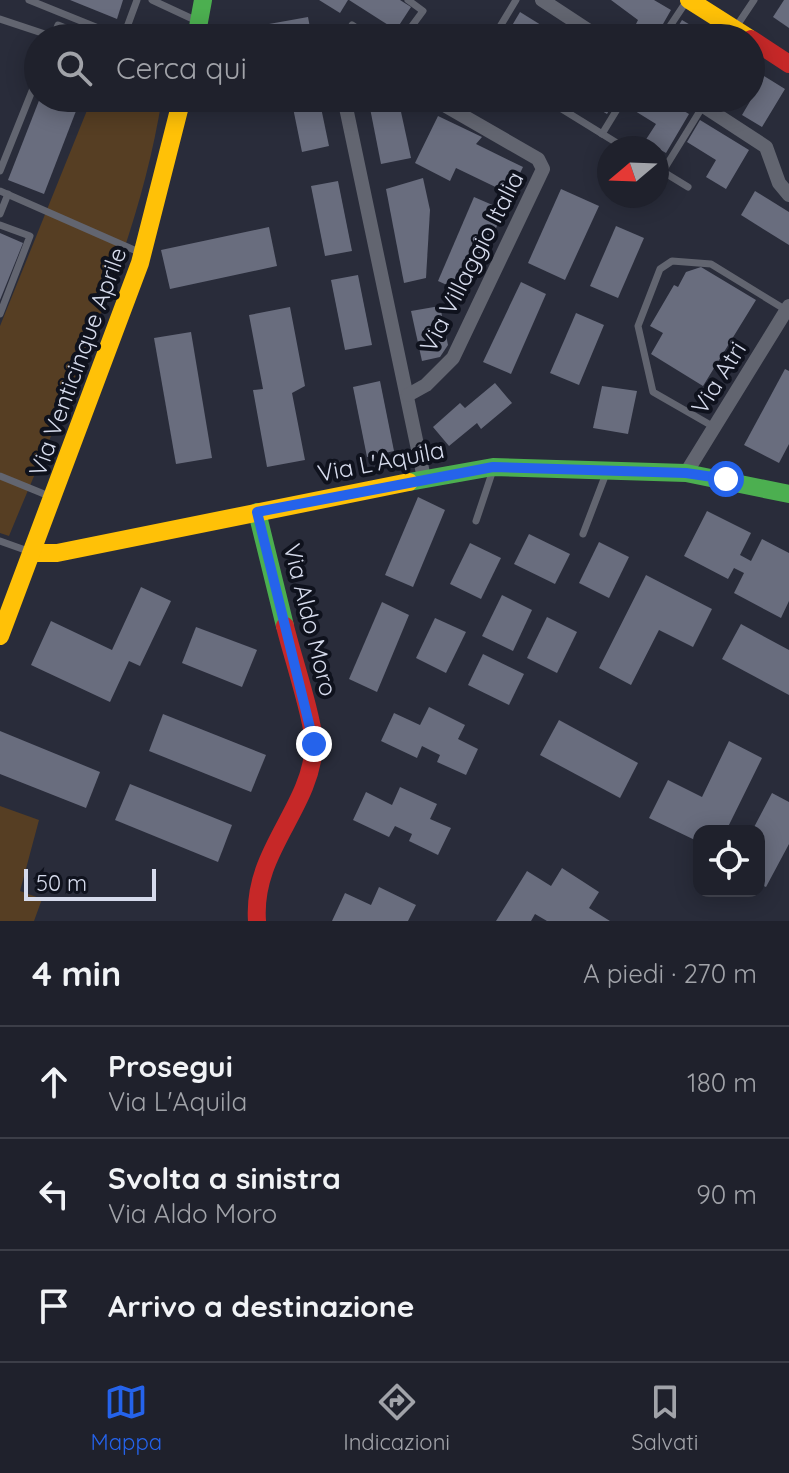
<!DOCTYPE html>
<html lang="it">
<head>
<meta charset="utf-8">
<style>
  :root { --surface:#1f212c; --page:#272934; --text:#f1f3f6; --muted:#a1a3a9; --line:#3c3e48; --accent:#2563eb }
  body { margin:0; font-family:Quicksand,sans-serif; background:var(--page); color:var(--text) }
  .controls { position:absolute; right:24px; bottom:24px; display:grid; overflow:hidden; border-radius:16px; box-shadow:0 4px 20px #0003 }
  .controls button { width:72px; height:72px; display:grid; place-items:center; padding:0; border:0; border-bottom:2px solid var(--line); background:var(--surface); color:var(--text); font:40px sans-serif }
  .compass { position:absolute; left:597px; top:136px; width:72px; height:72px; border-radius:50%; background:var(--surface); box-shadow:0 4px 20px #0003; rotate:251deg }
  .scale { position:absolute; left:24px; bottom:20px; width:132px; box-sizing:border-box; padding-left:8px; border:4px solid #d6dbec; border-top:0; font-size:22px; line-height:28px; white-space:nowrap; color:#d6dbec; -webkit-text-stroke:6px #0f121d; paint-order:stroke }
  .stop { position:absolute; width:24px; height:24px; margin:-18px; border:6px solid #2563eb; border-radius:50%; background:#fff }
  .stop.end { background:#2563eb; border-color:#fff; box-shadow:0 2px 8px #0008 }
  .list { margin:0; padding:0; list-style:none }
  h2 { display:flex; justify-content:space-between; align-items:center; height:104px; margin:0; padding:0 32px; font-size:34px }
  h2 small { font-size:26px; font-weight:400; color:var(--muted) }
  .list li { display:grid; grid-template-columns:52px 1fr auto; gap:24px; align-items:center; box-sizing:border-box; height:112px; padding:0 32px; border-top:2px solid var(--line) }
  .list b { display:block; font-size:30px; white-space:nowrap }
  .list p { margin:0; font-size:26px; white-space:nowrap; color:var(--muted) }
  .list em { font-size:26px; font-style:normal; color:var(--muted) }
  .icon { flex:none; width:44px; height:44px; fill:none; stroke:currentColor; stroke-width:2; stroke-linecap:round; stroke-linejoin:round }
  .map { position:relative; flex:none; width:789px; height:921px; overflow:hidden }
  .search { position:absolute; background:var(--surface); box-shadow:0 4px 20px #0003; left:24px; right:24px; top:24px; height:88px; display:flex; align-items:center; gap:20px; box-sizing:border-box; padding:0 28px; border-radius:44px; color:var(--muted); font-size:30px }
  .sheet { height:440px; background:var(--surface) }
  nav { display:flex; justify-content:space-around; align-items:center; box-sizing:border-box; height:112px; border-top:2px solid var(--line); background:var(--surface); font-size:22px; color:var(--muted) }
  nav a { display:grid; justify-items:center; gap:4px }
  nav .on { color:var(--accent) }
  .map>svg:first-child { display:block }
</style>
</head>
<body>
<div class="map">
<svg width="789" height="921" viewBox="0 0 789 921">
  <rect width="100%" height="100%" fill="#292c3a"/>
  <g fill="#563e23">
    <path d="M92,98h70c-24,153 -95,296 -153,438l-9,-3v-207z"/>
    <polygon points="0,806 39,820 20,891 42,899 34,921 0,921"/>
  </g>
  <g fill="#696d7e">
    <polygon points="70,0 123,0 117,19"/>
    <polygon points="319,0 348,0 340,13"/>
    <polygon points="349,0 400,0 411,7 396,30"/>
    <polygon points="611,0 654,0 671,10 655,38 629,38 638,20"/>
    <polygon points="784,0 789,0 789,28 773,17"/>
    <polygon points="520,12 562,38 514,38 507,34"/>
    <polygon points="308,17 312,38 271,38 269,24"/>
    <polygon points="682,20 712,38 671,38"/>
    <polygon points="751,68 785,89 762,127 742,115 752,98"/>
    <polygon points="40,98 81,98 44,194 8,180"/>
    <polygon points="291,98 319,98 329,146 302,152"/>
    <polygon points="368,98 398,98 411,158 381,164"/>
    <polygon points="589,98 616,98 607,114 587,102"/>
    <polygon points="632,98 662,98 689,114 666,153 645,141 656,124 627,106"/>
    <polygon points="438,116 482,137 476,144 523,167 510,194 456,168 450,181 415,163"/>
    <polygon points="700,120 749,150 726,189 706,177 716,160 687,142"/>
    <polygon points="423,178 430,210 426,278 404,283 386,189"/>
    <polygon points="338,181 352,251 325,256 311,186"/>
    <polygon points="561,189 599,206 565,280 528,263"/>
    <polygon points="755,191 789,212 789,245 741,215"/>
    <polygon points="474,197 504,210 467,294 438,281"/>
    <polygon points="616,226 644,238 618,298 590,286"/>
    <polygon points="269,227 277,266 170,289 161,250"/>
    <polygon points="0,233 23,243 0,300"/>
    <polygon points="701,267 756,300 703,386 651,354 663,333 650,326 674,285 678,287 686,272"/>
    <polygon points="358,275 372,345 345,350 331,280"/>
    <polygon points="521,282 546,294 511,374 483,362"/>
    <polygon points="440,306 448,345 440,357 422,361 411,311"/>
    <polygon points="290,307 305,386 292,393 305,460 267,467 253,390 263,389 249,315"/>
    <polygon points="576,313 604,325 579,385 550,373"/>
    <polygon points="191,332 212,458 176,464 154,338"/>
    <polygon points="785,369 789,371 789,444 779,463 744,445"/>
    <polygon points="380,381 394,451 367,457 353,387"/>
    <polygon points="495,383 512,403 481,429 477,423 449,446 433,427 460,403 465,408"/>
    <polygon points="602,386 637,391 628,434 593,428"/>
    <polygon points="418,497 445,510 413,587 385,575"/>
    <polygon points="707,511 751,533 740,555 751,561 762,539 789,553 789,601 781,618 734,593 744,573 734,568 728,579 684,556"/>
    <polygon points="529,534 570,554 555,584 514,564"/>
    <polygon points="599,542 629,557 609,598 579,583"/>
    <polygon points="470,543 501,558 481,599 450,584"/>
    <polygon points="646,575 712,609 693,647 659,630 631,685 599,668"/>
    <polygon points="141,587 171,601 140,666 129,661 110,702 31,665 51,621 112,650"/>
    <polygon points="502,595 532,610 513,651 482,636"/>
    <polygon points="382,602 409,615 377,692 349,679"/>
    <polygon points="547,617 577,632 557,673 527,658"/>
    <polygon points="435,618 466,632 446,673 416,658"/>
    <polygon points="741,624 789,650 789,695 722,659"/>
    <polygon points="196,627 257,650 242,687 182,663"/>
    <polygon points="483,654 524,674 509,705 468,685"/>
    <polygon points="429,707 465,725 458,739 478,749 466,775 437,762 440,755 422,746 417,758 381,741 394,713 420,725"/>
    <polygon points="163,714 266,755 251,792 149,751"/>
    <polygon points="559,720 638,763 620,798 540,755"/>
    <polygon points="0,731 100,772 86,808 0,774"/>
    <polygon points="729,741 762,758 726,831 699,831 699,842 649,818 668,780 702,797"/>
    <polygon points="130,784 232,825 218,862 115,820"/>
    <polygon points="400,787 437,804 430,819 451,828 438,855 409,841 412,834 395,826 389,837 353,820 366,792 392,805"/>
    <polygon points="772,793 789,802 789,844 766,887 759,884 759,831 752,831"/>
    <polygon points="562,868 599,892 589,908 610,921 547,921 535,914 531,921 496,921 527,871 551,886"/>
    <polygon points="379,887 416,905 408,921 332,921 345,893 371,905"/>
  </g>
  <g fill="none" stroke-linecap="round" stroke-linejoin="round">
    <g stroke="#626570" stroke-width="7">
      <polyline points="29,0 123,38 137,0"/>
      <polyline points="152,0 197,21"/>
      <polyline points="0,19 54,37"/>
      <polyline points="352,25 371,38"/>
      <polyline points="736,27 754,0"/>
      <polyline points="53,38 58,25 90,38"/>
      <polyline points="403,38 423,11 408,0"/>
      <polyline points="493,38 516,0"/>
      <polyline points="662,38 686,2"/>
      <polyline points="544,98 625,148"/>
      <polyline points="602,134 624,98"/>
      <polyline points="657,168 688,187"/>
      <polyline points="0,171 38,76"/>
      <polyline points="663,171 703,106"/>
      <polyline points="0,191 141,253"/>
      <polyline points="0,214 8,194"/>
      <polyline points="0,225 30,236 0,314"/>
      <polyline points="714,427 653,392 638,326 660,269 672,261 711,264 786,310"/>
      <polyline points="0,476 49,496"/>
      <polyline points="476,521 493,470"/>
      <polyline points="583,534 607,471"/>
      <polyline points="0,541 28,551"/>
    </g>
    <g stroke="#626570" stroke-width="14">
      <polyline points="542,0 600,38"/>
      <polyline points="344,98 424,478"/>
      <polyline points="691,98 766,147 779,183 789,195"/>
      <polyline points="408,395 426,385 453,358 543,169 538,159 432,98"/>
      <polyline points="686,473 789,306"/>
    </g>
    <g stroke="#4caf50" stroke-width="18">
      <polyline points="196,38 203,0"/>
      <polyline points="409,482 493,467 686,473 789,494"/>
      <polyline points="257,512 285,626"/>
    </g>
    <g stroke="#ffc107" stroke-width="18">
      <polyline points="689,0 749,38"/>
      <polyline points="33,553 57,553 409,482"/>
      <polyline points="0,636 140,263 182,98"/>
    </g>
    <g stroke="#c62828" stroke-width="18">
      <polyline points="751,39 789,64"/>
      <path d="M257,921c-5,-70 53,-111 57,-175 1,-22 -23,-94 -29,-120"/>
    </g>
  </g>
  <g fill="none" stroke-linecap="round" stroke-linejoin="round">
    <polyline stroke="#2563eb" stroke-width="10" points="314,744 257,512 493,467 686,473 726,479"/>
  </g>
  <g text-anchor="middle" stroke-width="8" stroke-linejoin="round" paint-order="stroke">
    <g font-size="24" fill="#d6dbec" stroke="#0f121d">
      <text transform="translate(472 262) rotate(-63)" y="8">Via Villaggio Italia</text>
      <text transform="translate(78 362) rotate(-70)" y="8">Via Venticinque Aprile</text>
      <text transform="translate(719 378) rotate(-58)" y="8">Via Atri</text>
      <text transform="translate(381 462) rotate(-11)" y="8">Via L'Aquila</text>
      <text transform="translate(310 620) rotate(76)" y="8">Via Aldo Moro</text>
    </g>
  </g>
</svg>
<div class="controls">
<button><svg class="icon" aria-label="locate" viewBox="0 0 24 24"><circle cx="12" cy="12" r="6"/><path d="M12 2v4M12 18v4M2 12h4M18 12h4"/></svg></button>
</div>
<svg class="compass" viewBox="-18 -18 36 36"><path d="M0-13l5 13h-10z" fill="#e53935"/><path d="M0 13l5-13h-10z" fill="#a1a3a9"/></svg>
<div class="scale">50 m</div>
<div class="stop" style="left:726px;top:479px"></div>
<div class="stop end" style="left:314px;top:744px"></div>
<div class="search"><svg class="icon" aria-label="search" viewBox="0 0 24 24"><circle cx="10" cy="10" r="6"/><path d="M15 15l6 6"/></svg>Cerca qui</div>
</div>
<section class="sheet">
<h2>4 min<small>A piedi · 270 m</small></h2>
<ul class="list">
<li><svg class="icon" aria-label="ahead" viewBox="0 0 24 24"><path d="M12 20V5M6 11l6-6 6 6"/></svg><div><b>Prosegui</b><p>Via L'Aquila</p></div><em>180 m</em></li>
<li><svg class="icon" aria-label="left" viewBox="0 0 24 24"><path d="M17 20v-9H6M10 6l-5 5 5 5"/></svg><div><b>Svolta a sinistra</b><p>Via Aldo Moro</p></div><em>90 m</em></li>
<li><svg class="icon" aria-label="arrive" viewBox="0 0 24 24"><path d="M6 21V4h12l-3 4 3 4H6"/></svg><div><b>Arrivo a destinazione</b></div></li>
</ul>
</section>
<nav>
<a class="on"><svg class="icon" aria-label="map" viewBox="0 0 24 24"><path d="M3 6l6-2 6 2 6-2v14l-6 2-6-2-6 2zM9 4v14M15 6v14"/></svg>Mappa</a>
<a><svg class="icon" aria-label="directions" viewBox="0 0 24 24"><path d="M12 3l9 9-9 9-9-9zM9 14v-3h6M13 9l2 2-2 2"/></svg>Indicazioni</a>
<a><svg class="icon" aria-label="saved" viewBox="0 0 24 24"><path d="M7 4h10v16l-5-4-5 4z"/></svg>Salvati</a>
</nav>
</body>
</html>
